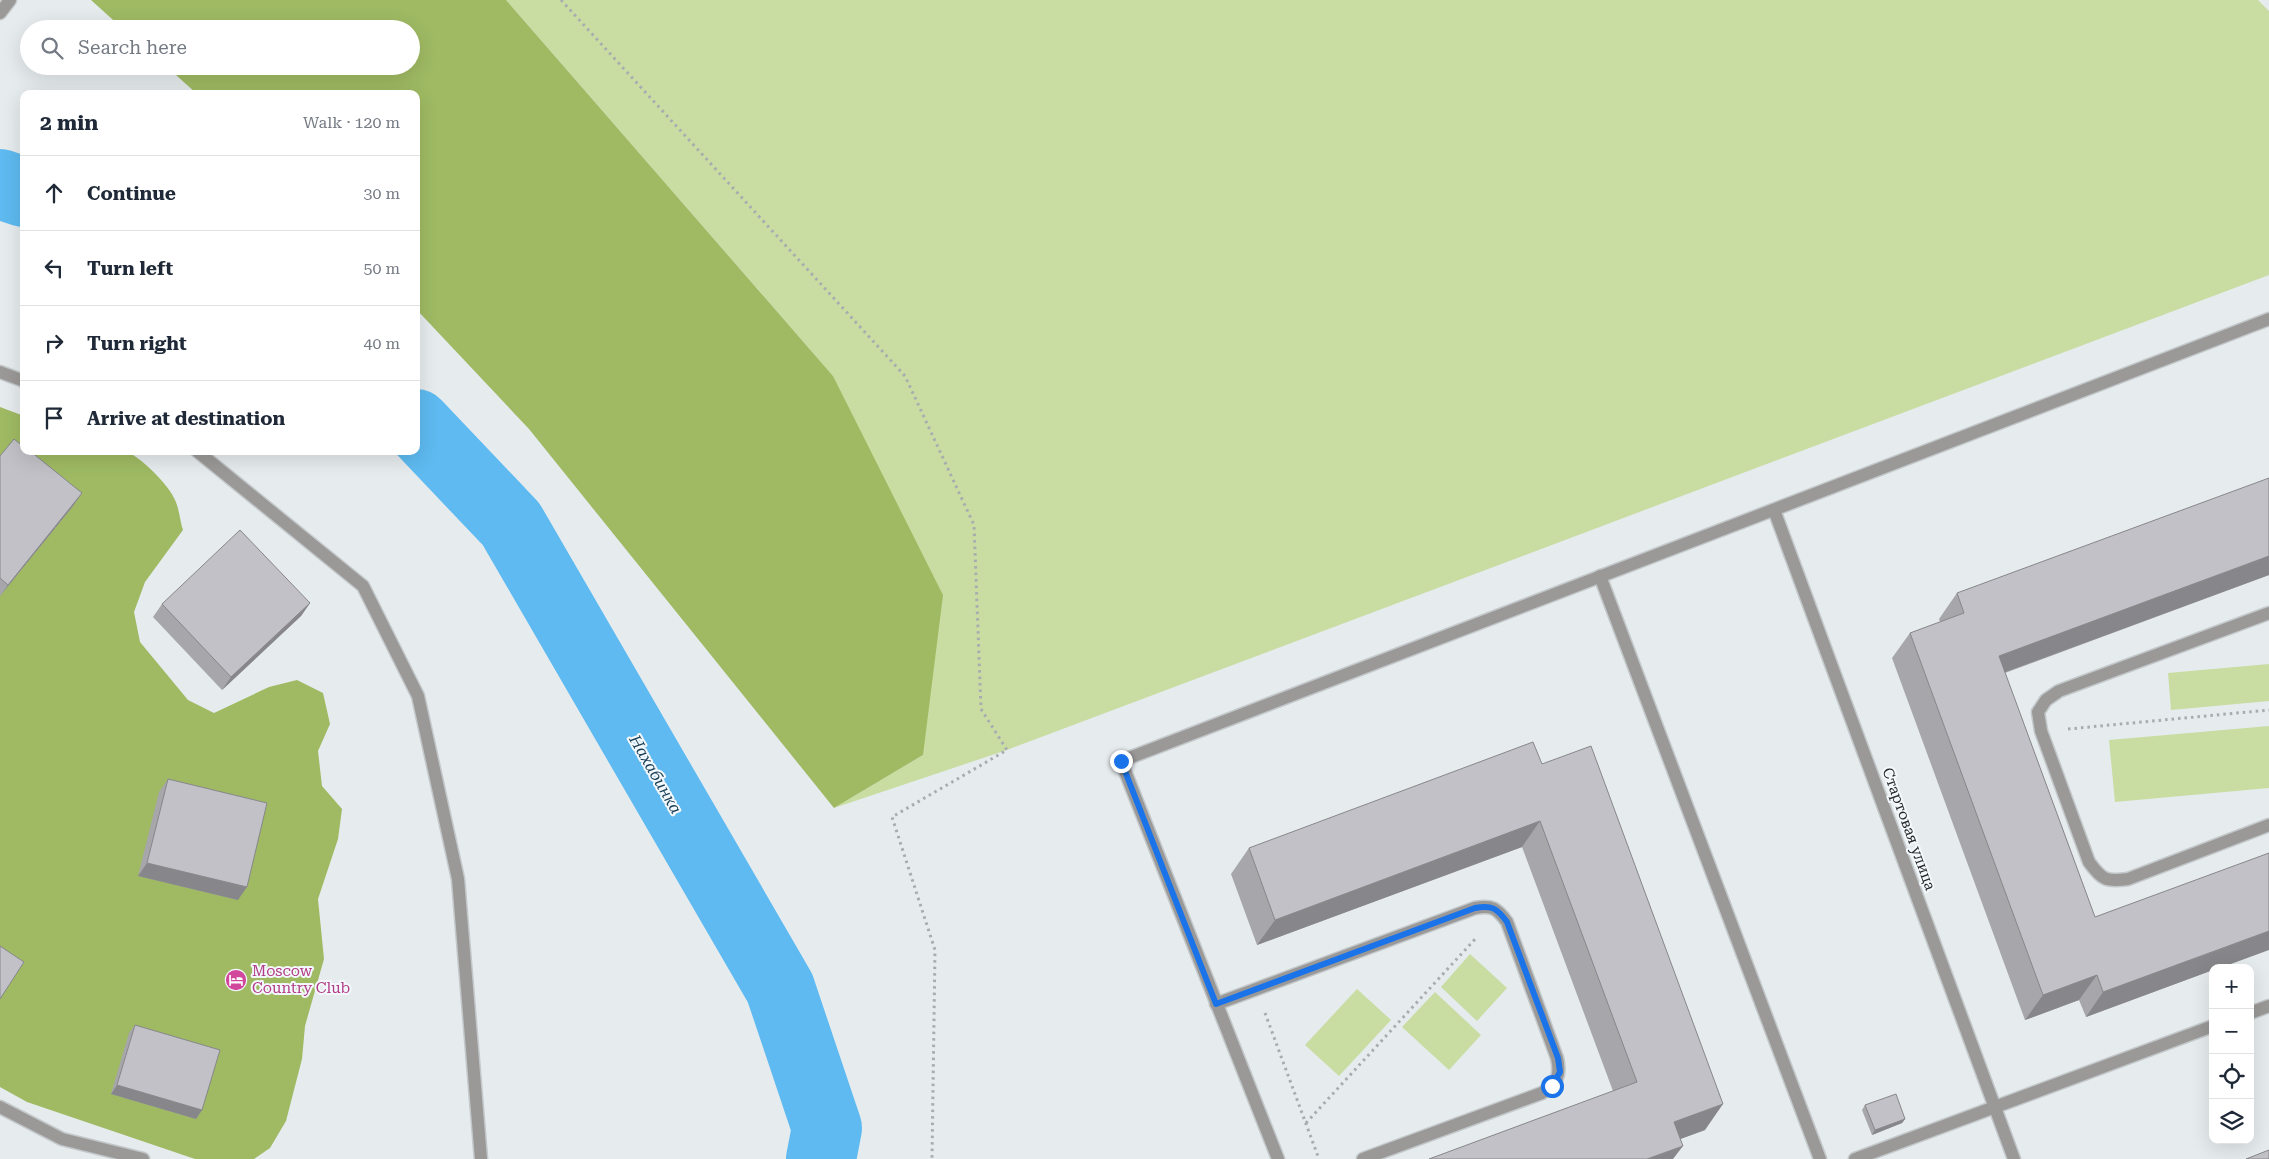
<!DOCTYPE html>
<html lang="en">
<head>
<meta charset="utf-8">
<style>
  :root { --surface:#fff; --page:#f2f2f3; --text:#1f2937; --muted:#747a83; --line:#e0e1e3 }
  body { margin:0; font-family:"Roboto Serif",serif; background:var(--page); color:var(--text) }
  .controls { position:absolute; right:15px; bottom:15px; display:grid; overflow:hidden; border-radius:10px; box-shadow:0 5px 20px #0002 }
  .controls button { width:45px; height:45px; display:grid; place-items:center; padding:0; border:0; border-bottom:1px solid var(--line); background:var(--surface); color:var(--text); font:25px sans-serif }
  .stop { position:absolute; width:15px; height:15px; margin:-11px; border:4px solid #1a73e8; border-radius:50%; background:#fff }
  .stop.end { background:#1a73e8; border-color:#fff; box-shadow:0 1px 5px #0008 }
  .list { margin:0; padding:0; list-style:none }
  h2 { display:flex; justify-content:space-between; align-items:center; height:65px; margin:0; padding:0 20px; font-size:21px }
  h2 small { font-size:16px; font-weight:400; color:var(--muted) }
  .list li { display:grid; grid-template-columns:32px 1fr auto; gap:15px; align-items:center; box-sizing:border-box; height:75px; padding:0 20px; border-top:1px solid var(--line) }
  .list b { display:block; font-size:19px; white-space:nowrap }
  .list em { font-size:16px; font-style:normal; color:var(--muted) }
  .icon { flex:none; width:28px; height:28px; fill:none; stroke:currentColor; stroke-width:2; stroke-linecap:round; stroke-linejoin:round }
  .map { position:relative; flex:none; width:2269px; height:1159px; overflow:hidden }
  .search { position:absolute; background:var(--surface); box-shadow:0 5px 20px #0002; left:20px; top:20px; width:400px; height:55px; display:flex; align-items:center; gap:12px; box-sizing:border-box; padding:0 18px; border-radius:28px; color:var(--muted); font-size:19px }
  .panel { position:absolute; background:var(--surface); box-shadow:0 5px 20px #0002; left:20px; top:90px; width:400px; height:365px; border-radius:10px }
  .map>svg:first-child { display:block }
</style>
</head>
<body>
<div class="map">
<svg width="2269" height="1159" viewBox="0 0 2269 1159">
  <rect width="100%" height="100%" fill="#e6ebee"/>
  <g fill="#c9dda2">
    <polygon points="506,0 2258,0 2269,11 2269,275 1007,750 834,808 923,755 833,376"/>
    <polygon points="2269,664 2269,701 2171,710 2168,673"/>
    <polygon points="2269,726 2269,788 2115,802 2109,740"/>
    <polygon points="1470,954 1507,988 1477,1021 1441,987"/>
    <polygon points="1357,989 1391,1020 1339,1076 1305,1045"/>
    <polygon points="1435,992 1481,1035 1449,1070 1402,1027"/>
  </g>
  <g fill="#9fba63">
    <polygon points="91,0 506,0 833,376 943,595 923,755 834,808 529,429 416,309 416,94 197,94 166,66 411,66 411,29 123,29"/>
    <path d="M0,407l24,9v35h101c15,5 44,34 50,49 4,8 5,21 8,30l-38,52 -11,30 6,30 48,58 26,13 55,-26 28,-7 26,13 7,31 -12,27 4,35 20,23 -4,30 -20,60 6,60 -19,67 -3,33 -16,62 -16,27 -16,11h-59l-168,-57 -27,-15z"/>
  </g>
  <g fill="none" stroke-linecap="round" stroke-linejoin="round">
    <g stroke="#5ebaf0" stroke-width="70">
      <polyline points="0,184 24,192"/>
      <polyline points="416,424 511,524 780,988 827,1128 821,1159"/>
    </g>
    <g stroke="#c3c8cb" stroke-width="15">
      <g id="lane">
        <polyline points="0,13 10,0"/>
        <polyline points="0,372 24,381"/>
        <polyline points="197,451 363,586 418,696 458,879 481,1159"/>
        <path d="M2269,613l-210,78 -13,9 -8,12 3,19 48,131c13,18 17,20 39,17l141,-54"/>
        <path d="M1216,1004l259,-96c17,-3 22,0 32,14l50,136c4,18 0,25 -15,35l-179,66"/>
        <polyline points="1278,1159 1121,761 2269,319"/>
      </g>
    </g>
    <g stroke="#c3c8cb" stroke-width="15">
      <g id="street">
        <polyline points="1774,510 2014,1159"/>
        <polyline points="1600,576 1820,1159"/>
        <polyline points="2250,1013 2269,1006"/>
        <polyline points="0,1107 62,1139 143,1159"/>
        <polyline points="1855,1159 2213,1026"/>
      </g>
    </g>
    <g stroke="#a8acaf" stroke-width="3" stroke-dasharray="2.5 4" stroke-linecap="butt">
      <polyline points="561,0 905,376 974,525 981,709 1007,750 892,817 935,950 932,1159"/>
      <polyline points="2068,729 2269,710"/>
      <polyline points="1265,1013 1319,1159"/>
      <polyline points="1306,1123 1477,937"/>
    </g>
    <use href="#lane" stroke="#9b9997" stroke-width="12"/>
    <use href="#street" stroke="#9b9997" stroke-width="12"/>
  </g>
  <g fill="#a6a6ab">
    <polygon points="0,456 82,493 73,506 0,596"/>
    <polygon points="2269,575 2005,673 2095,917 2213,968 2213,970 2086,1017 2079,1000 2025,1020 1892,658 1910,633 1940,622 1939,619 1957,593"/>
    <polygon points="310,603 301,616 222,690 153,617 162,604"/>
    <polygon points="1542,764 1705,1130 1680,1139 1613,1091 1522,847 1257,945 1231,874 1249,848"/>
    <polygon points="168,779 238,900 138,876 159,792"/>
    <polygon points="135,1025 202,1110 196,1119 111,1094 129,1033"/>
    <polygon points="1865,1105 1905,1119 1902,1123 1872,1135 1862,1110"/>
  </g>
  <g fill="#87878b">
    <polygon points="82,493 73,506 0,596 8,585"/>
    <polygon points="2269,556 2269,575 1981,681 1999,656"/>
    <polygon points="310,603 301,616 222,690 231,677"/>
    <polygon points="1540,821 1522,847 1257,945 1275,920"/>
    <polygon points="147,863 247,887 238,900 138,876"/>
    <polygon points="2269,931 2269,950 2220,968 2213,968 2213,970 2086,1017 2103,992"/>
    <polygon points="2097,975 2079,1000 2025,1020 2043,995"/>
    <polygon points="117,1085 202,1110 196,1119 111,1094"/>
    <polygon points="1723,1104 1705,1130 1656,1148 1674,1122"/>
    <polygon points="1905,1119 1902,1123 1872,1135 1875,1130"/>
    <polygon points="1683,1146 1673,1159 1647,1159"/>
  </g>
  <g fill="#c1c1c7" stroke="#87878b">
    <polygon points="14,439 24,447 24,451 30,451 82,493 8,585 0,578 0,456"/>
    <polygon points="2269,478 2269,556 1999,656 2095,917 2269,853 2269,931 2103,992 2097,975 2043,995 1910,633 1964,613 1957,593"/>
    <polygon points="240,530 310,603 231,677 162,604"/>
    <polygon points="1533,742 1542,764 1591,746 1723,1104 1674,1122 1683,1146 1647,1159 1429,1159 1637,1082 1540,821 1275,920 1249,848"/>
    <polygon points="168,779 267,803 247,887 147,863"/>
    <polygon points="0,946 24,962 0,999"/>
    <polygon points="135,1025 220,1050 202,1110 117,1085"/>
    <polygon points="1896,1094 1905,1119 1875,1130 1865,1105"/>
    <polygon points="2269,1150 2269,1159 2246,1159"/>
  </g>
  <g fill="none" stroke-linecap="round" stroke-linejoin="round">
    <path stroke="#1a73e8" stroke-width="6" d="M1121,761l95,243 259,-96c17,-3 22,0 32,14l51,136 2,14 -8,14"/>
  </g>
  <defs>
    <g id="hotel-disc" transform="scale(1.125)"><circle r="9.5" fill="#d1479c" stroke="#f3f8fc"/><path d="M-6-4.5h1.5V1H6V5H4.5V3h-9V5H-6ZM-4 0a1.8 1.8 0 1 1 3.6 0ZM.5 0V-2.5h3Q6-2.5 6 0Z" fill="#fff"/></g>
  </defs>
  <g fill-rule="evenodd">
    <use href="#hotel-disc" x="236" y="980"/>
  </g>
  <g text-anchor="middle" stroke-width="4" stroke-linejoin="round" paint-order="stroke">
    <g font-size="15" fill="#262829" stroke="#f3f8fc">
      <text transform="translate(1909 829) rotate(70)" y="5">Стартовая улица</text>
    </g>
    <g font-size="15" fill="#b23c85" stroke="#f3f8fc" text-anchor="start">
      <text x="252" y="976">Moscow<tspan x="252" dy="17">Country Club</tspan></text>
    </g>
    <g font-size="16" font-style="italic" fill="#163d54" stroke="#f3f8fc">
      <text transform="translate(656 774) rotate(60)" y="6">Нахабинка</text>
    </g>
  </g>
</svg>
<div class="controls">
<button>+</button>
<button>−</button>
<button><svg class="icon" aria-label="locate" viewBox="0 0 24 24"><circle cx="12" cy="12" r="6"/><path d="M12 2v4M12 18v4M2 12h4M18 12h4"/></svg></button>
<button><svg class="icon" aria-label="layers" viewBox="0 0 24 24"><path d="M12 4l9 5-9 5-9-5zM3 14l9 5 9-5"/></svg></button>
</div>
<div class="stop" style="left:1552px;top:1086px"></div>
<div class="stop end" style="left:1121px;top:761px"></div>
<div class="search"><svg class="icon" aria-label="search" viewBox="0 0 24 24"><circle cx="10" cy="10" r="6"/><path d="M15 15l6 6"/></svg>Search here</div>
<section class="panel">
<h2>2 min<small>Walk · 120 m</small></h2>
<ul class="list">
<li><svg class="icon" aria-label="ahead" viewBox="0 0 24 24"><path d="M12 20V5M6 11l6-6 6 6"/></svg><div><b>Continue</b></div><em>30 m</em></li>
<li><svg class="icon" aria-label="left" viewBox="0 0 24 24"><path d="M17 20v-9H6M10 6l-5 5 5 5"/></svg><div><b>Turn left</b></div><em>50 m</em></li>
<li><svg class="icon" aria-label="right" viewBox="0 0 24 24"><path d="M7 20v-9h11M14 6l5 5-5 5"/></svg><div><b>Turn right</b></div><em>40 m</em></li>
<li><svg class="icon" aria-label="arrive" viewBox="0 0 24 24"><path d="M6 21V4h12l-3 4 3 4H6"/></svg><div><b>Arrive at destination</b></div></li>
</ul>
</section>
</div>
</body>
</html>
